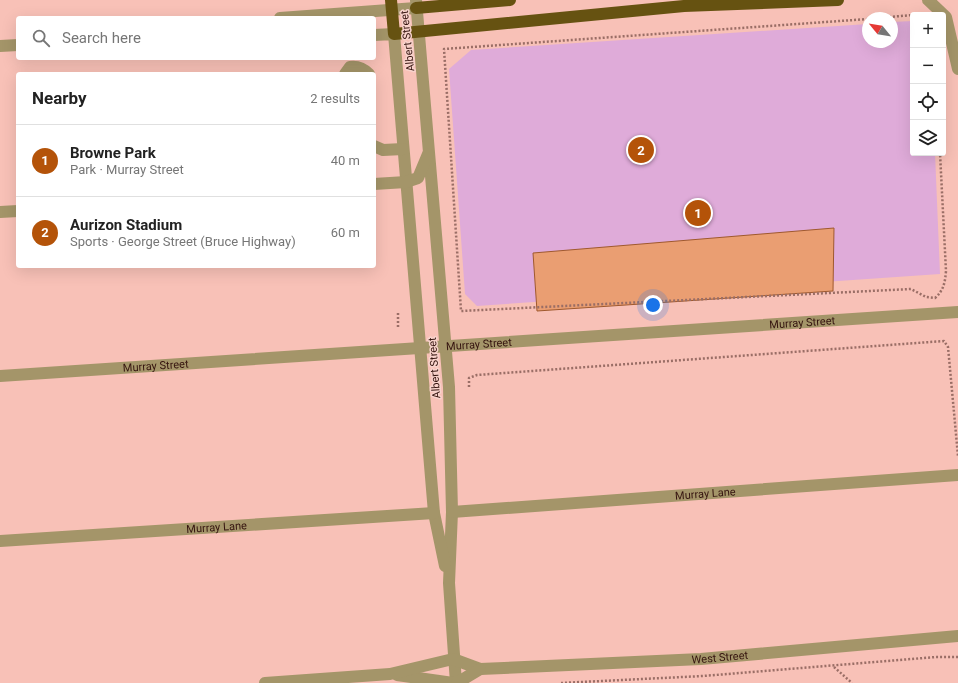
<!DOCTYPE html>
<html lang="en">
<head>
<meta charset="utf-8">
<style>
  :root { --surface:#fff; --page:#f2f2f2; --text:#222; --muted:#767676; --line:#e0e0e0; --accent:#b45309 }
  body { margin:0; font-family:Roboto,sans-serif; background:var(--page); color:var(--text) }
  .controls { position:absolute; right:12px; top:12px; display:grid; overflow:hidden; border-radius:4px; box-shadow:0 4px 16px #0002 }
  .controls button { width:36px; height:36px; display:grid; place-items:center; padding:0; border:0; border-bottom:1px solid var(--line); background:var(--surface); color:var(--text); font:20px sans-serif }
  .compass { position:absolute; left:862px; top:12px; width:36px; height:36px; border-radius:50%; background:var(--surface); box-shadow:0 4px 16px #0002; rotate:300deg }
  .you { position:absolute; left:653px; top:305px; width:14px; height:14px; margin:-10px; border:3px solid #fff; border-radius:50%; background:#1a73e8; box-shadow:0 0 0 6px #1a73e833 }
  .badge { display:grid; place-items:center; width:26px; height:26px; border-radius:50%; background:var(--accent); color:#fff; font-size:13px; font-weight:700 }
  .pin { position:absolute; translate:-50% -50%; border:2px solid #fff; box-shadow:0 1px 4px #0006 }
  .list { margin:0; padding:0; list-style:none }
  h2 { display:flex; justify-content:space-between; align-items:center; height:52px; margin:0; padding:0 16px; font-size:17px }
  h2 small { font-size:13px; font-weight:400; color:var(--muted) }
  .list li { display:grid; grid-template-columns:26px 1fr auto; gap:12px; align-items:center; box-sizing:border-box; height:72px; padding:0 16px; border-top:1px solid var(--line) }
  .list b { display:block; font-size:15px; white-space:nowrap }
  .list p { margin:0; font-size:13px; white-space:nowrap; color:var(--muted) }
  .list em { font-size:13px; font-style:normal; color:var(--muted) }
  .icon { flex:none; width:22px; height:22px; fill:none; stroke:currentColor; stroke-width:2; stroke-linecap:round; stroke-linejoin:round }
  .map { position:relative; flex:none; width:958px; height:683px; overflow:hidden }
  .search { position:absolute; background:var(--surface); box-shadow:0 4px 16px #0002; left:16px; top:16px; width:360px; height:44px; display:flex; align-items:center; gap:10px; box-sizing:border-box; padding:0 14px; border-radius:4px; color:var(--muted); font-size:15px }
  .panel { position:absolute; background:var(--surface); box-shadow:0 4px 16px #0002; left:16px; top:72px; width:360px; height:196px; border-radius:4px }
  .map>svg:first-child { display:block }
</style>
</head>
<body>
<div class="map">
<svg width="958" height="683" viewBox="0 0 958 683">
  <rect width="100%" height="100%" fill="#f8c1b7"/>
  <polygon fill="#dfabd9" points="913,21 913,153 935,153 940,274 477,306 465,294 449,69 471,50 868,24 868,42 892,42 892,22"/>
  <polygon fill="#ea9e72" stroke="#9f592e" points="834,228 833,291 537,311 533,253"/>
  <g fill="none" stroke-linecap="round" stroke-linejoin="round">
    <g stroke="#9a6e66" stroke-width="2.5" stroke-dasharray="2 2" stroke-linecap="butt">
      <polyline points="877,18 913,15"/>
      <path d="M868,19l-424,30 17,262 450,-22 15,8 9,1c9,-8 10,-16 11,-27l-6,-118"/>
      <polyline points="398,327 398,313"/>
      <polyline points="469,387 469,378 477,375 944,341 948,347 958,456"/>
      <polyline points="834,667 852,683"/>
      <polyline points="561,683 703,676 936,657 958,657"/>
    </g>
    <g stroke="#a49569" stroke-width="12">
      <polyline points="416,0 449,387 452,512 449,583 456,683"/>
      <polyline points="928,0 946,17 958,69"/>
      <polyline points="280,18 416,8"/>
      <polyline points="374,35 394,34 434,513 445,566"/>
      <polyline points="0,46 18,45"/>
      <path d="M345,74l5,-7c7,-1 14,2 19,7"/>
      <polyline points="374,146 383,150 403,149"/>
      <polyline points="374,184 406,182 418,178 428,154"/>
      <polyline points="0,212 18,211"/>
      <path id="s1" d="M0,376l958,-64"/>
      <path id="s2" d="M452,512l506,-37"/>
      <path id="s3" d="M0,541l434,-28"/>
      <polyline points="397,675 453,683"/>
      <path id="s4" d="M265,683l125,-9 63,-15 27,10 221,-10 257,-23"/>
      <polyline points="457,683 480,669"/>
    </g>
    <g stroke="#665211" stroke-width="12">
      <polyline points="391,0 394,34 684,6 838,0"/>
      <polyline points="416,8 510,0"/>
    </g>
  </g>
  <g text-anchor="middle" stroke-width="3" stroke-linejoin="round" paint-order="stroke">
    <g font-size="11" fill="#35140f" stroke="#f8d3cc">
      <text transform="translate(407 41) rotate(-96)" y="4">Albert Street</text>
      <text dy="4" stroke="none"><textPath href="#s1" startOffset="804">Murray Street</textPath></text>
      <text dy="4" stroke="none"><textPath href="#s1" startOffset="480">Murray Street</textPath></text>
      <text dy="4" stroke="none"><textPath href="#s1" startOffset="156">Murray Street</textPath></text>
      <text transform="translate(434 368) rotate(-94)" y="4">Albert Street</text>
      <text dy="4" stroke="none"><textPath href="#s2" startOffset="254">Murray Lane</textPath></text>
      <text dy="4" stroke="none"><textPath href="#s3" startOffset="217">Murray Lane</textPath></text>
      <text dy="4" stroke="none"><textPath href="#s4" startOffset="459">West Street</textPath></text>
    </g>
  </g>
</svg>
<div class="controls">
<button>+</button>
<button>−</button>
<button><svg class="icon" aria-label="locate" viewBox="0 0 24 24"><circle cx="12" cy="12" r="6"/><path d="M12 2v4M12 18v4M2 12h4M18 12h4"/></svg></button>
<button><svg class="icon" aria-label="layers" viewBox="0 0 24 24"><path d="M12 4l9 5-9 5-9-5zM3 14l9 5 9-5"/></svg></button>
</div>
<svg class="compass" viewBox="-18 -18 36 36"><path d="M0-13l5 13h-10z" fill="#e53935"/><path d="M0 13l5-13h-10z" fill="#767676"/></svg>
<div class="you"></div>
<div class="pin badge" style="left:698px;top:213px">1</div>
<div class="pin badge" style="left:641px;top:150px">2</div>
<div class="search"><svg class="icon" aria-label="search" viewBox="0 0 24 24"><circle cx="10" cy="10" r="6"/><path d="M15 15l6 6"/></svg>Search here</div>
<section class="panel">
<h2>Nearby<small>2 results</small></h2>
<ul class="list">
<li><span class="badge">1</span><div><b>Browne Park</b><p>Park · Murray Street</p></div><em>40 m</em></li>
<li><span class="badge">2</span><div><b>Aurizon Stadium</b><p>Sports · George Street (Bruce Highway)</p></div><em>60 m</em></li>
</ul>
</section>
</div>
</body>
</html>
